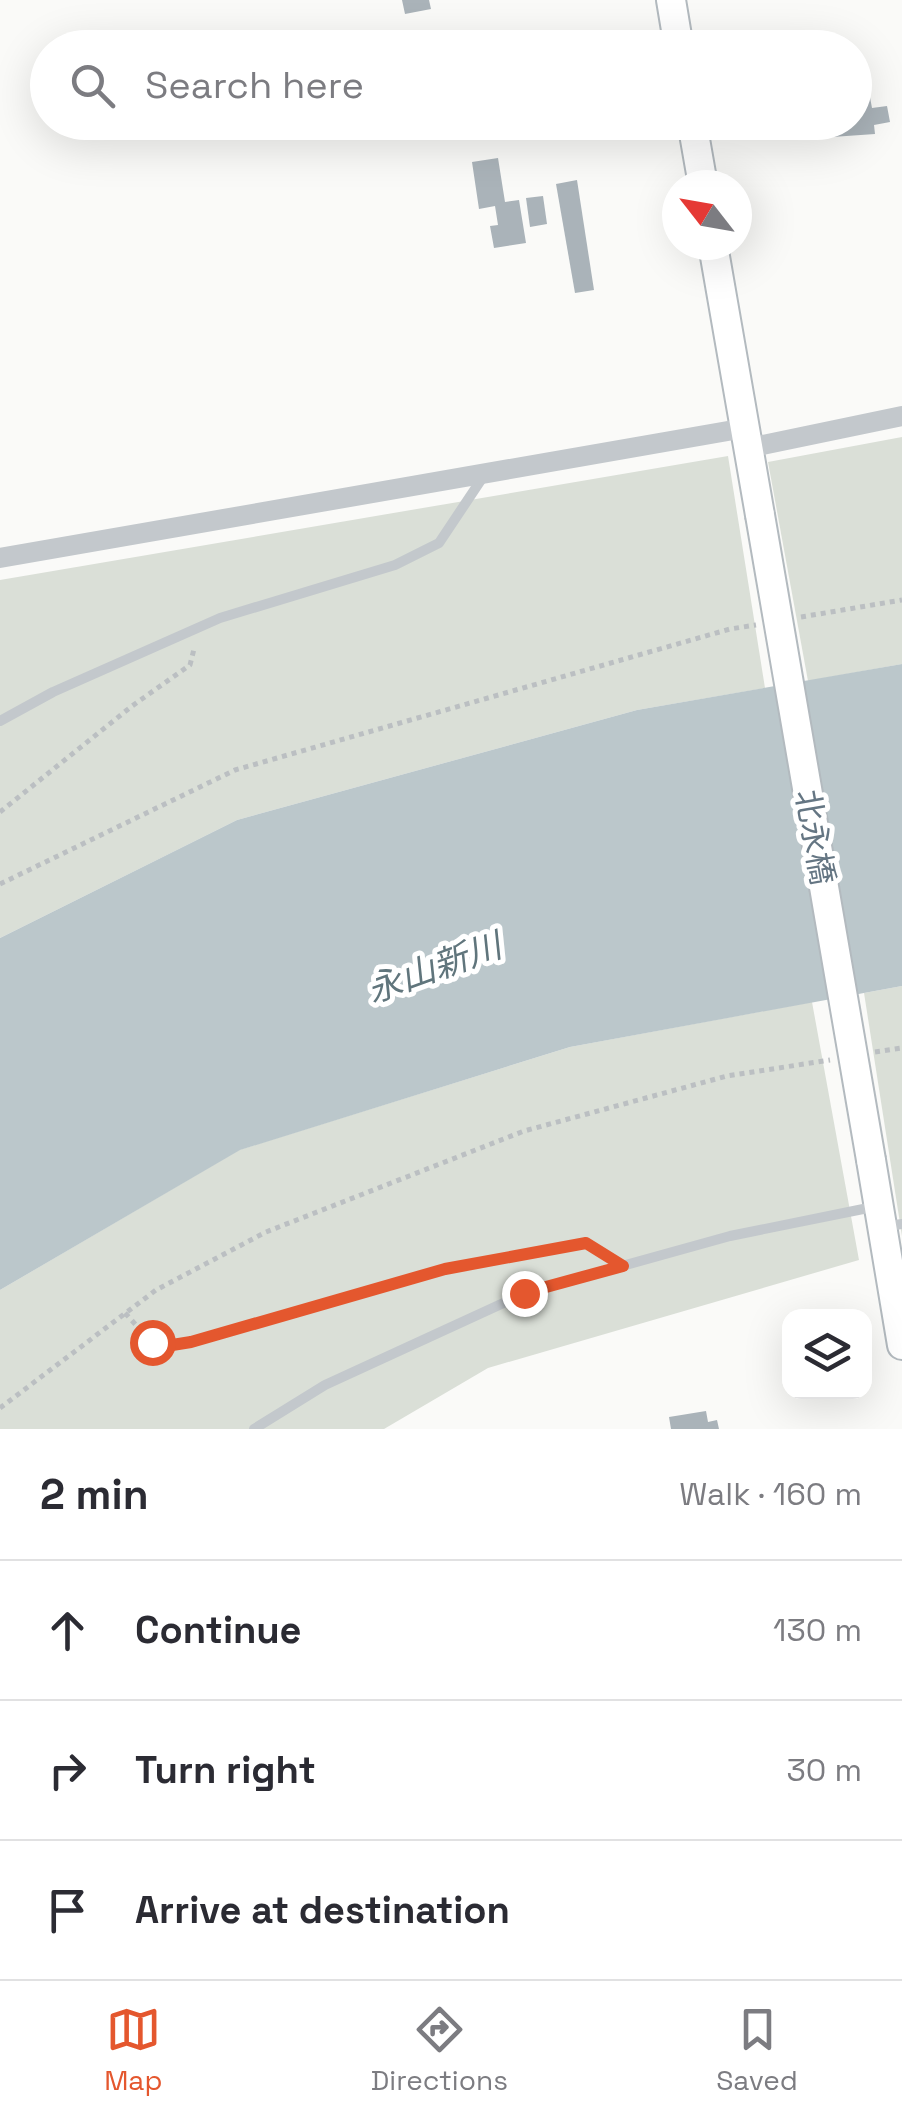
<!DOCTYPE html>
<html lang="en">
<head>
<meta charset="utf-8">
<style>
  :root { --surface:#fff; --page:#f2f2f3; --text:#2b2b33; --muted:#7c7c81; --line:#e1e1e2; --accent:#e4572e }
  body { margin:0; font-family:"Space Grotesk","Noto Sans JP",sans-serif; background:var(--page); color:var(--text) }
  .controls { position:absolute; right:30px; bottom:30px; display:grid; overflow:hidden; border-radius:20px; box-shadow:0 10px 40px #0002 }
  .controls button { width:90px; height:90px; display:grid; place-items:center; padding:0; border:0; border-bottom:2px solid var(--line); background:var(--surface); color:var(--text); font:50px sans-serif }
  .compass { position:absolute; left:662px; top:170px; width:90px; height:90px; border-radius:50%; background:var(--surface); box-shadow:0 10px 40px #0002; rotate:301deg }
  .stop { position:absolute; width:30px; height:30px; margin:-22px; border:8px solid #e4572e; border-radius:50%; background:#fff }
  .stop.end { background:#e4572e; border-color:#fff; box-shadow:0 2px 10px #0008 }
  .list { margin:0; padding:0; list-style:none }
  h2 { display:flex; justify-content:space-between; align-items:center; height:130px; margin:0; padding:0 40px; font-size:42px }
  h2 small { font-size:32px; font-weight:400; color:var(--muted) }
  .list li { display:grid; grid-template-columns:65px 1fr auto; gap:30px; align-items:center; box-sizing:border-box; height:140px; padding:0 40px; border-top:2px solid var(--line) }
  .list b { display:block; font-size:38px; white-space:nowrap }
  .list em { font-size:32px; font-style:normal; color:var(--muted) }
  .icon { flex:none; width:55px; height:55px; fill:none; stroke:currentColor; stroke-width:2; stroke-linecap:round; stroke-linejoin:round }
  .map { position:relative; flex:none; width:902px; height:1429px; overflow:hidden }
  .search { position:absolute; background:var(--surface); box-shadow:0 10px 40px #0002; left:30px; right:30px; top:30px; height:110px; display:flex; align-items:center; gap:25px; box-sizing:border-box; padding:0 35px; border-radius:55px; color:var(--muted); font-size:38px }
  .sheet { height:550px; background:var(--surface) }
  nav { display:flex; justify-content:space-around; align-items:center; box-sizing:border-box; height:140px; border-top:2px solid var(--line); background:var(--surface); font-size:28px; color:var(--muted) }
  nav a { display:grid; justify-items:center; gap:5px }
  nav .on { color:var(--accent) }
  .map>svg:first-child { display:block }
</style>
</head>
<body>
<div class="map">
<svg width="902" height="1429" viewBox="0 0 902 1429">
  <rect width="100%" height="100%" fill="#fafaf8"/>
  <g fill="#dadfd7">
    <polygon points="902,437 902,664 808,681 768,462"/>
    <polygon points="728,456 765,688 637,710 237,820 0,938 0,580"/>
    <polygon points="902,986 902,1236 864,993"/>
    <polygon points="812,1002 859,1260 488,1368 384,1429 0,1429 0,1290 239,1150 570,1047"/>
  </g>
  <polygon fill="#bbc7cb" points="902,664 902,986 570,1047 240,1150 0,1290 0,938 237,820 637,710"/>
  <g fill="#aab3b9">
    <polygon points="402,0 429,0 431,9 405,14"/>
    <polygon points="867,81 872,108 887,106 890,122 874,125 875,134 832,137 829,122 854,122 854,83"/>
    <polygon points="502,122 537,122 538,130 504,135"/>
    <polygon points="498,158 505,202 519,200 526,243 494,248 490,226 498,225 495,206 479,209 472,162"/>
    <polygon points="577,180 594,290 575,293 556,184"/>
    <polygon points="543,196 547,224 530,227 526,198"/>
    <polygon points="706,1411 708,1422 717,1420 719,1429 671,1429 669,1417"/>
  </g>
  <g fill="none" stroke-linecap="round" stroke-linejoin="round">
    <g stroke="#b3babf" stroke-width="32">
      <g id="secondary">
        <polyline points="671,0 679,48"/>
        <polyline points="692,122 703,185"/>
        <polyline points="713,245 760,515"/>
        <polyline points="871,1160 902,1345"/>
      </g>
    </g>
    <g stroke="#bbbfc2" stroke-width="5" stroke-dasharray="5 5" stroke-linecap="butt">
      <polyline points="801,617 902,600"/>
      <polyline points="0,812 132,706 190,665 194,649"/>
      <polyline points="0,884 235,770 730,629 756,625"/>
      <polyline points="875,1052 902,1048"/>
      <path d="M125,1313c25,27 28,35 66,29l254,-73 140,-26 19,11"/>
      <polyline points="0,1408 156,1290 266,1232 524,1131 727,1076 830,1060"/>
    </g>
    <g stroke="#c3c8cc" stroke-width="10">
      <polyline points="0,721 53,692 220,618 395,565 439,543 483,477"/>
      <polyline points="882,1227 902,1224"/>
      <polyline points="254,1429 325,1385 525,1293 730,1236 878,1206"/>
    </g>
    <g stroke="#c3c8cc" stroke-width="20">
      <polyline points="748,448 902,416"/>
      <polyline points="0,558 745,428"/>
    </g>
    <use href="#secondary" stroke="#fff" stroke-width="28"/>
    <g stroke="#b3babf" stroke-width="32" stroke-linecap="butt">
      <polyline id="secondary-bridge" points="760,515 871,1160"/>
    </g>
    <use href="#secondary-bridge" stroke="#fff" stroke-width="28"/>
  </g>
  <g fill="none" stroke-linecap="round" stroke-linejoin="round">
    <polyline stroke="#e4572e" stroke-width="12" points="152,1342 166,1346 191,1342 445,1269 586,1243 623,1266 524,1293"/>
  </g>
  <g text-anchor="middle" stroke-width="10" stroke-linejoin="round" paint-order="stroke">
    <g font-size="32" fill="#657683" stroke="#fff">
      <text transform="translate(815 837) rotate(80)" y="11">北永橋</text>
    </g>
    <g font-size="35" font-style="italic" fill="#60757c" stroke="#fff">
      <text transform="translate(434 968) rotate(-20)" y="12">永山新川</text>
    </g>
  </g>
</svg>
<div class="controls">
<button><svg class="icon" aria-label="layers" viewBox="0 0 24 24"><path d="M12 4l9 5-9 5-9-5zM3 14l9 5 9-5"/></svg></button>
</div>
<svg class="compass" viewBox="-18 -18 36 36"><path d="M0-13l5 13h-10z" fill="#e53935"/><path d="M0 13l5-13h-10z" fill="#7c7c81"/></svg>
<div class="stop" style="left:152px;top:1342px"></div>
<div class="stop end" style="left:524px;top:1293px"></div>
<div class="search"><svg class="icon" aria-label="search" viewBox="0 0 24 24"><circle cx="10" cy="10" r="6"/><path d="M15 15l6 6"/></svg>Search here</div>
</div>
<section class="sheet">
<h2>2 min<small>Walk · 160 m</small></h2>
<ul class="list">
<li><svg class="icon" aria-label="ahead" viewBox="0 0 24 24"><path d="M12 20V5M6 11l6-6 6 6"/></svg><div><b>Continue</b></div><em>130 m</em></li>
<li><svg class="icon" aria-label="right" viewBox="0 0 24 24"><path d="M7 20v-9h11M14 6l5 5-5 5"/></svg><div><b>Turn right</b></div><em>30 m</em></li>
<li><svg class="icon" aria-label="arrive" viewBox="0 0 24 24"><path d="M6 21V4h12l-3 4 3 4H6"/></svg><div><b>Arrive at destination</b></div></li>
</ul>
</section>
<nav>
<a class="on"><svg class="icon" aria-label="map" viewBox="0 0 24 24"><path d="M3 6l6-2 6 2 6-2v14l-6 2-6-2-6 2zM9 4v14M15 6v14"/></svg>Map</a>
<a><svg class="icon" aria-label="directions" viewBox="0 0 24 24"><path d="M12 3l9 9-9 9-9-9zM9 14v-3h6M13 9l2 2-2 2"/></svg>Directions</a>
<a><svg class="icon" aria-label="saved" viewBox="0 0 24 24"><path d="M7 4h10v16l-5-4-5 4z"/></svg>Saved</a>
</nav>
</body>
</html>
